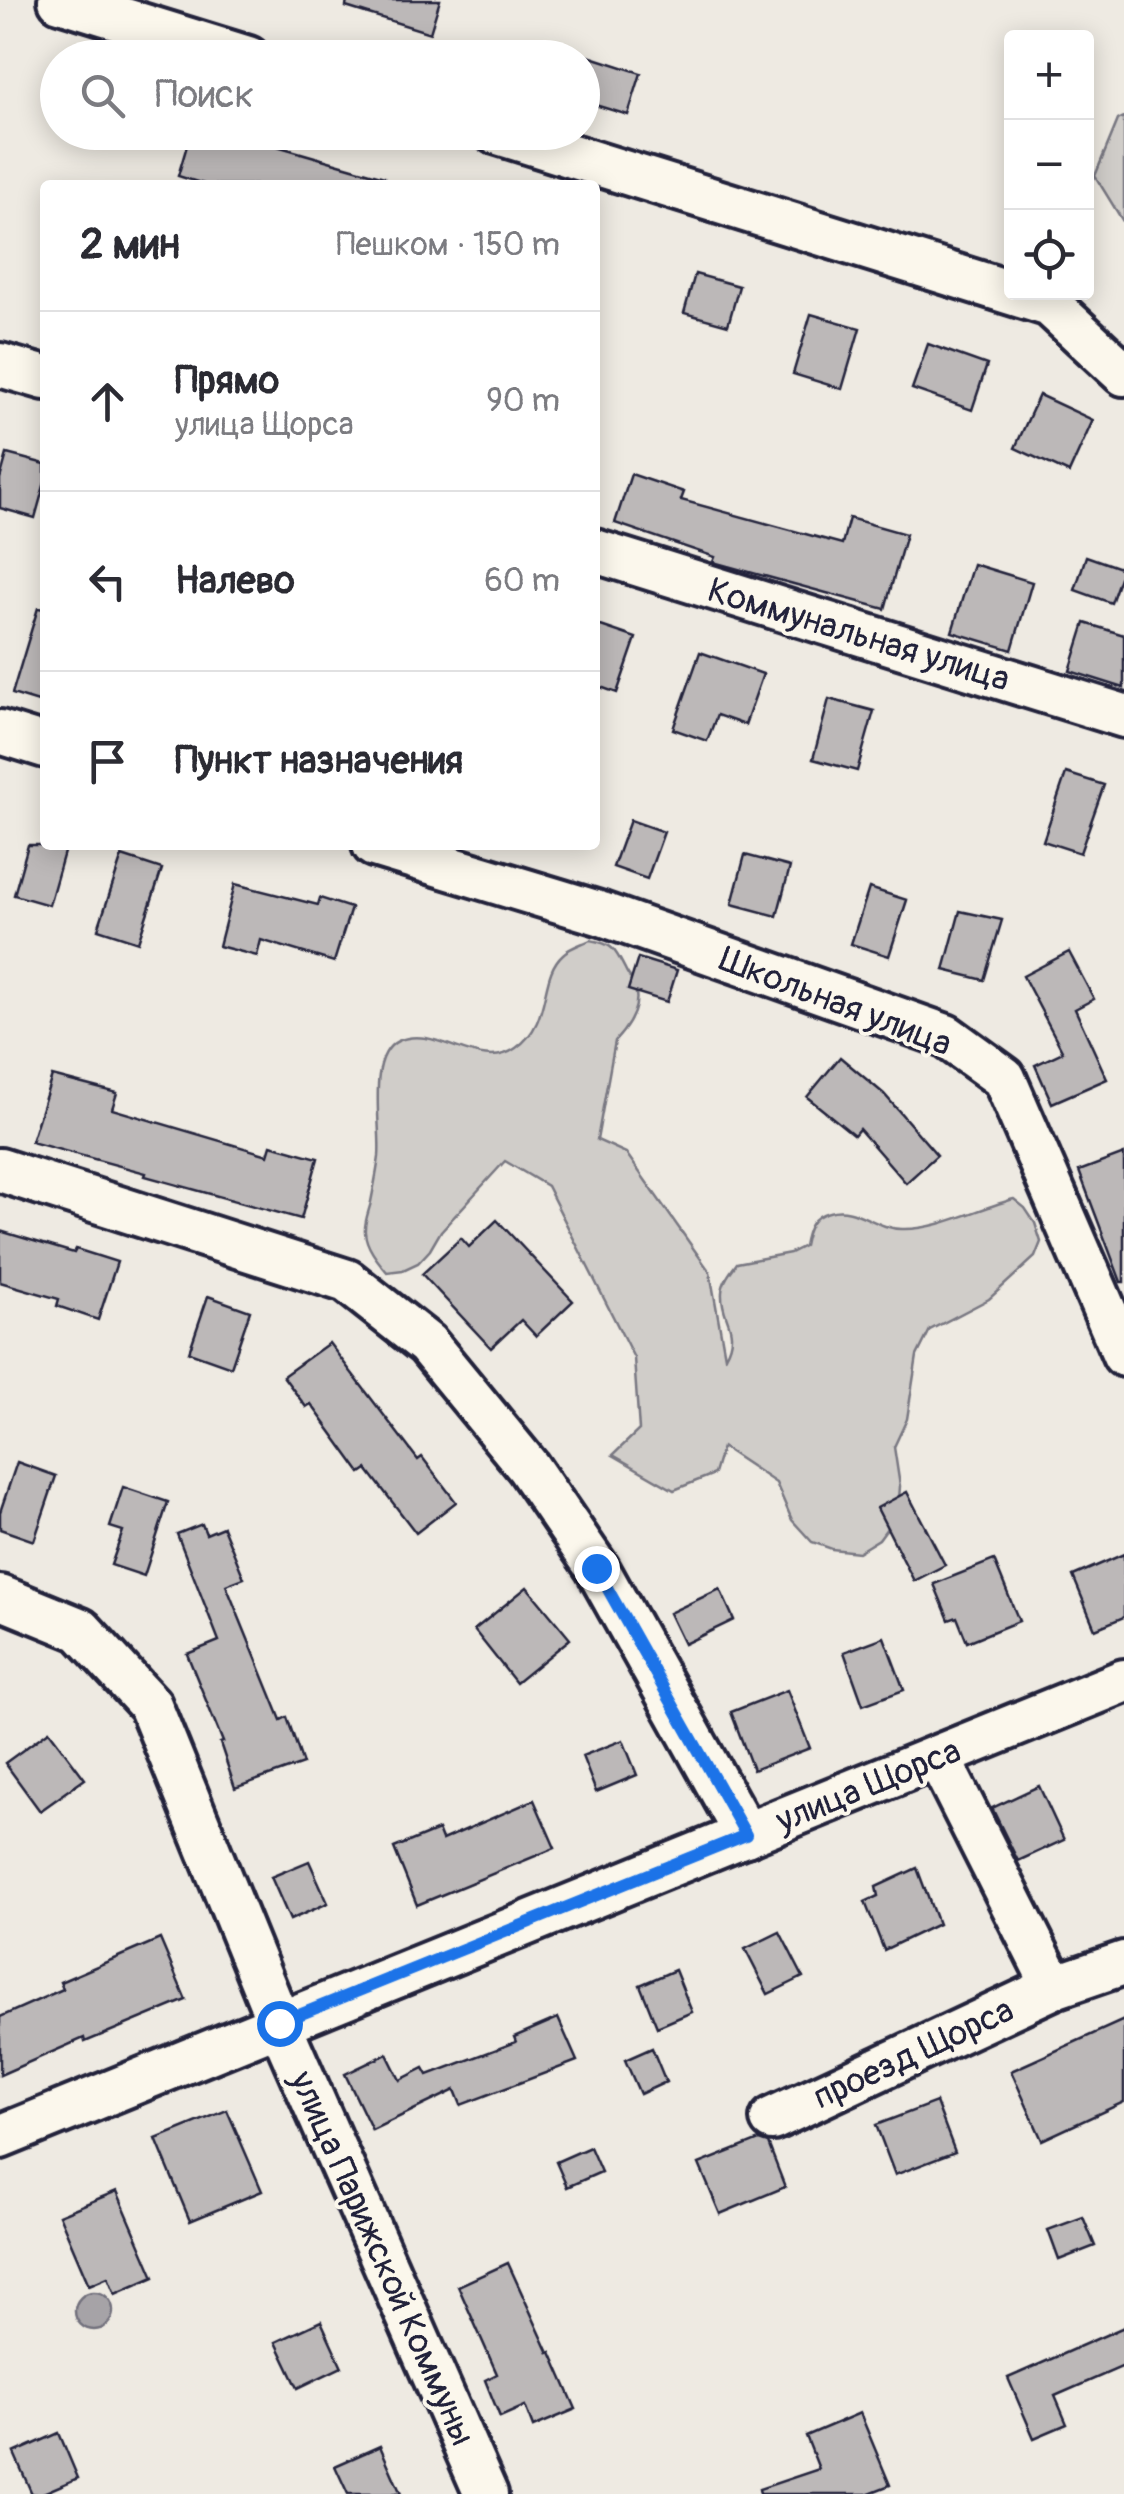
<!DOCTYPE html>
<html lang="ru">
<head>
<meta charset="utf-8">
<style>
  :root { --surface:#fff; --page:#f2f2f3; --text:#2b2b33; --muted:#7c7c81; --line:#e1e1e2 }
  body { margin:0; font-family:Pangolin,sans-serif; background:var(--page); color:var(--text) }
  .controls { position:absolute; right:30px; top:30px; display:grid; overflow:hidden; border-radius:10px; box-shadow:0 5px 25px #0003 }
  .controls button { width:90px; height:90px; display:grid; place-items:center; padding:0; border:0; border-bottom:2px solid var(--line); background:var(--surface); color:var(--text); font:50px sans-serif }
  .stop { position:absolute; width:30px; height:30px; margin:-22px; border:8px solid #1a73e8; border-radius:50%; background:#fff }
  .stop.end { background:#1a73e8; border-color:#fff; box-shadow:0 2px 10px #0008 }
  .list { margin:0; padding:0; list-style:none }
  h2 { display:flex; justify-content:space-between; align-items:center; height:130px; margin:0; padding:0 40px; font-size:42px }
  h2 small { font-size:32px; font-weight:400; color:var(--muted) }
  .list li { display:grid; grid-template-columns:65px 1fr auto; gap:30px; align-items:center; box-sizing:border-box; height:180px; padding:0 40px; border-top:2px solid var(--line) }
  .list b { display:block; font-size:38px; white-space:nowrap }
  .list p { margin:0; font-size:32px; white-space:nowrap; color:var(--muted) }
  .list em { font-size:32px; font-style:normal; color:var(--muted) }
  .icon { flex:none; width:55px; height:55px; fill:none; stroke:currentColor; stroke-width:2; stroke-linecap:round; stroke-linejoin:round }
  .map { position:relative; flex:none; width:1124px; height:2494px; overflow:hidden }
  .search { position:absolute; background:var(--surface); box-shadow:0 5px 25px #0003; left:40px; top:40px; width:560px; height:110px; display:flex; align-items:center; gap:25px; box-sizing:border-box; padding:0 35px; border-radius:55px; color:var(--muted); font-size:38px }
  .panel { position:absolute; background:var(--surface); box-shadow:0 5px 25px #0003; left:40px; top:180px; width:560px; height:670px; border-radius:10px }
  .map>svg:first-child { display:block }
</style>
</head>
<body>
<div class="map">
<svg width="1124" height="2494" viewBox="0 0 1124 2494">
  <rect width="100%" height="100%" fill="#eeeae2"/>
  <filter id="ink" filterUnits="userSpaceOnUse"><feTurbulence type="fractalNoise" baseFrequency=".01" numOctaves="2"/><feDisplacementMap in="SourceGraphic" scale="20" xChannelSelector="R" yChannelSelector="G"/><feConvolveMatrix kernelMatrix="1 2 1 2 8 2 1 2 1" color-interpolation-filters="sRGB"/></filter>
  <g filter="url(#ink)">
    <g fill="#d0cdc9" stroke="#797882" stroke-width="2.5">
      <polygon points="1124,117 1124,223 1095,176 1118,120"/>
      <path d="M590,940c23,4 25,9 35,29 2,5 6,9 8,14 10,21 -4,43 -18,58l-18,99 29,13 84,119 15,84c16,-29 -5,-37 -3,-64 1,-11 9,-21 15,-29l53,-10 14,-7c3,-16 7,-30 25,-34 26,-8 46,17 73,17 37,1 77,-21 112,-30l11,9 10,15 6,19 -6,15 -46,42 -59,31 -13,26 -10,63 -13,28 6,39 -2,27 -19,26 -21,13 -26,-3 -20,-7 -20,-22 -16,-37 -54,-36 -8,27 -40,16 -61,-35 26,-25 -5,-72 -87,-172 -42,-25 -64,70 -11,19 -12,13 -15,7 -16,2c-9,-11 -21,-25 -22,-40 -1,-10 4,-21 6,-30 3,-15 6,-30 8,-45 3,-29 -13,-101 19,-116 39,-18 81,34 118,7 37,-26 22,-72 47,-94 7,-7 19,-10 27,-14z"/>
    </g>
    <circle fill="#a6a3a7" stroke="#716f7c" stroke-width="2.5" cx="94" cy="2311" r="19"/>
    <g fill="#bcb8b8" stroke="#22223b" stroke-width="2.5">
      <polygon points="347,0 440,0 430,33 346,7"/>
      <polygon points="582,54 641,73 628,115 582,101"/>
      <polygon points="191,132 243,132 270,141 270,144 384,177 383,185 207,185 178,176"/>
      <polygon points="695,274 739,286 728,325 684,313"/>
      <polygon points="811,314 860,328 842,389 793,374"/>
      <polygon points="928,344 987,365 972,410 912,389"/>
      <polygon points="1039,395 1093,420 1069,473 1015,448"/>
      <polygon points="7,454 45,464 45,482 35,518 0,508 0,479"/>
      <polygon points="631,474 684,492 681,500 842,544 849,518 906,534 885,609 713,562 715,557 615,523"/>
      <polygon points="1086,556 1123,569 1111,603 1075,590"/>
      <polygon points="973,564 1032,582 1012,650 952,632"/>
      <polygon points="38,608 45,609 45,704 12,694"/>
      <polygon points="1085,623 1124,635 1124,688 1070,671"/>
      <polygon points="595,624 636,638 617,693 595,685"/>
      <polygon points="700,652 763,674 745,725 717,715 707,741 673,729"/>
      <polygon points="829,699 874,711 857,771 813,759"/>
      <polygon points="1066,773 1104,785 1080,853 1043,841"/>
      <polygon points="630,820 664,832 647,879 613,867"/>
      <polygon points="28,845 66,845 49,905 14,895"/>
      <polygon points="745,855 790,867 777,916 732,904"/>
      <polygon points="122,856 162,869 138,942 98,929"/>
      <polygon points="235,884 318,905 320,898 351,908 334,962 261,940 257,956 219,946"/>
      <polygon points="869,888 907,900 889,956 851,944"/>
      <polygon points="960,911 1002,920 984,980 944,970"/>
      <polygon points="1069,952 1094,999 1075,1009 1107,1079 1052,1103 1035,1065 1063,1052 1023,976"/>
      <polygon points="638,958 677,970 667,1002 628,990"/>
      <polygon points="840,1057 884,1094 937,1155 906,1183 859,1129 854,1135 807,1097"/>
      <polygon points="52,1076 117,1093 112,1109 268,1155 271,1145 318,1158 301,1219 145,1176 146,1173 31,1142"/>
      <polygon points="1124,1154 1124,1282 1121,1282 1079,1171"/>
      <polygon points="497,1220 573,1301 536,1336 521,1320 491,1348 422,1274 461,1238 469,1247"/>
      <polygon points="0,1231 74,1253 76,1249 117,1262 98,1320 57,1306 59,1299 0,1282"/>
      <polygon points="208,1296 250,1311 231,1367 189,1352"/>
      <polygon points="329,1343 418,1460 422,1457 456,1502 416,1533 367,1469 361,1473 311,1404 306,1407 283,1376"/>
      <polygon points="17,1462 56,1476 34,1541 0,1529 0,1512"/>
      <polygon points="123,1487 168,1502 144,1576 111,1565 123,1531 110,1527"/>
      <polygon points="907,1492 945,1565 914,1581 877,1508"/>
      <polygon points="202,1524 206,1534 223,1527 244,1578 226,1585 281,1720 287,1717 303,1764 235,1788 220,1743 223,1742 187,1654 219,1641 177,1534"/>
      <polygon points="1124,1554 1124,1617 1095,1629 1073,1576"/>
      <polygon points="994,1560 1019,1621 967,1642 957,1617 949,1620 934,1584"/>
      <polygon points="527,1587 570,1639 516,1683 474,1630"/>
      <polygon points="720,1589 734,1620 684,1644 669,1613"/>
      <polygon points="884,1637 904,1690 863,1705 844,1652"/>
      <polygon points="787,1690 810,1748 753,1770 731,1712"/>
      <polygon points="49,1731 85,1779 40,1811 5,1763"/>
      <polygon points="623,1740 637,1775 596,1792 582,1756"/>
      <polygon points="1039,1786 1064,1840 1018,1861 992,1808"/>
      <polygon points="534,1800 555,1848 417,1905 394,1848 438,1830 442,1840"/>
      <polygon points="309,1861 328,1903 290,1920 271,1877"/>
      <polygon points="917,1868 938,1924 884,1950 865,1902 878,1896 876,1887"/>
      <polygon points="780,1932 803,1977 768,1994 745,1949"/>
      <polygon points="160,1939 186,2000 85,2042 84,2038 0,2075 0,2017 63,1989 60,1982"/>
      <polygon points="675,1970 692,2012 657,2027 640,1985"/>
      <polygon points="558,2018 577,2061 461,2105 455,2090 372,2130 345,2074 387,2054 400,2080 424,2068 428,2075 516,2042 514,2037"/>
      <polygon points="1124,2020 1124,2102 1042,2140 1011,2071"/>
      <polygon points="652,2048 666,2082 640,2094 625,2060"/>
      <polygon points="936,2102 955,2152 895,2175 876,2125"/>
      <polygon points="227,2110 262,2191 190,2221 156,2139"/>
      <polygon points="759,2140 768,2143 785,2187 720,2214 699,2164"/>
      <polygon points="590,2147 601,2172 567,2187 556,2162"/>
      <polygon points="117,2191 154,2277 115,2294 108,2277 89,2285 59,2215"/>
      <polygon points="1083,2217 1095,2246 1059,2260 1048,2230"/>
      <polygon points="508,2263 549,2353 551,2352 576,2409 533,2427 525,2406 500,2417 485,2380 497,2374 458,2286"/>
      <polygon points="321,2321 342,2367 298,2388 276,2342"/>
      <polygon points="1124,2327 1124,2366 1055,2396 1067,2424 1034,2438 1008,2378"/>
      <polygon points="860,2413 890,2485 867,2494 760,2494 759,2489 819,2469 806,2436"/>
      <polygon points="59,2433 78,2478 41,2494 32,2494 14,2453"/>
      <polygon points="380,2446 401,2494 348,2494 335,2466"/>
    </g>
    <g fill="none" stroke-linecap="round" stroke-linejoin="round">
      <g stroke="#22223b" stroke-width="50">
        <g id="minor">
          <polyline points="60,0 248,58"/>
          <polyline points="495,132 1050,305 1124,374"/>
          <polyline points="0,365 45,378"/>
          <polyline points="595,551 1124,716"/>
          <polyline points="0,732 45,746"/>
          <polyline points="374,845 602,914 946,1036 1004,1078 1124,1355"/>
          <polyline points="0,1170 347,1281 427,1344 528,1467 597,1568 746,1835"/>
          <polyline points="0,1597 81,1630 150,1705 279,2023 486,2494"/>
          <polyline points="938,1757 1054,1987 1124,1963"/>
          <polyline points="772,2119 1054,1987"/>
          <polyline points="0,2137 1124,1681"/>
        </g>
      </g>
      <use href="#minor" stroke="#fbf7ec" stroke-width="42"/>
    </g>
  </g>
  <g fill="none" stroke-linecap="round" stroke-linejoin="round" filter="url(#ink)">
    <polyline stroke="#1a73e8" stroke-width="12" points="279,2023 746,1835 596,1568"/>
  </g>
  <g text-anchor="middle" stroke-width="8" stroke-linejoin="round" paint-order="stroke">
    <g font-size="35" fill="#22223b" stroke="#fbf7ec">
      <text transform="translate(859 634) rotate(17)" y="12">Коммунальная улица</text>
      <text transform="translate(836 1001) rotate(21)" y="12">Школьная улица</text>
      <text transform="translate(868 1785) rotate(-22)" y="12">улица Щорса</text>
      <text transform="translate(913 2053) rotate(-25)" y="12">проезд Щорса</text>
      <text transform="translate(383 2258) rotate(66)" y="12">улица Парижской Коммуны</text>
    </g>
  </g>
</svg>
<div class="controls">
<button>+</button>
<button>−</button>
<button><svg class="icon" aria-label="locate" viewBox="0 0 24 24"><circle cx="12" cy="12" r="6"/><path d="M12 2v4M12 18v4M2 12h4M18 12h4"/></svg></button>
</div>
<div class="stop" style="left:279px;top:2023px"></div>
<div class="stop end" style="left:596px;top:1568px"></div>
<div class="search"><svg class="icon" aria-label="search" viewBox="0 0 24 24"><circle cx="10" cy="10" r="6"/><path d="M15 15l6 6"/></svg>Поиск</div>
<section class="panel">
<h2>2 мин<small>Пешком · 150 m</small></h2>
<ul class="list">
<li><svg class="icon" aria-label="ahead" viewBox="0 0 24 24"><path d="M12 20V5M6 11l6-6 6 6"/></svg><div><b>Прямо</b><p>улица Щорса</p></div><em>90 m</em></li>
<li><svg class="icon" aria-label="left" viewBox="0 0 24 24"><path d="M17 20v-9H6M10 6l-5 5 5 5"/></svg><div><b>Налево</b></div><em>60 m</em></li>
<li><svg class="icon" aria-label="arrive" viewBox="0 0 24 24"><path d="M6 21V4h12l-3 4 3 4H6"/></svg><div><b>Пункт назначения</b></div></li>
</ul>
</section>
</div>
</body>
</html>
